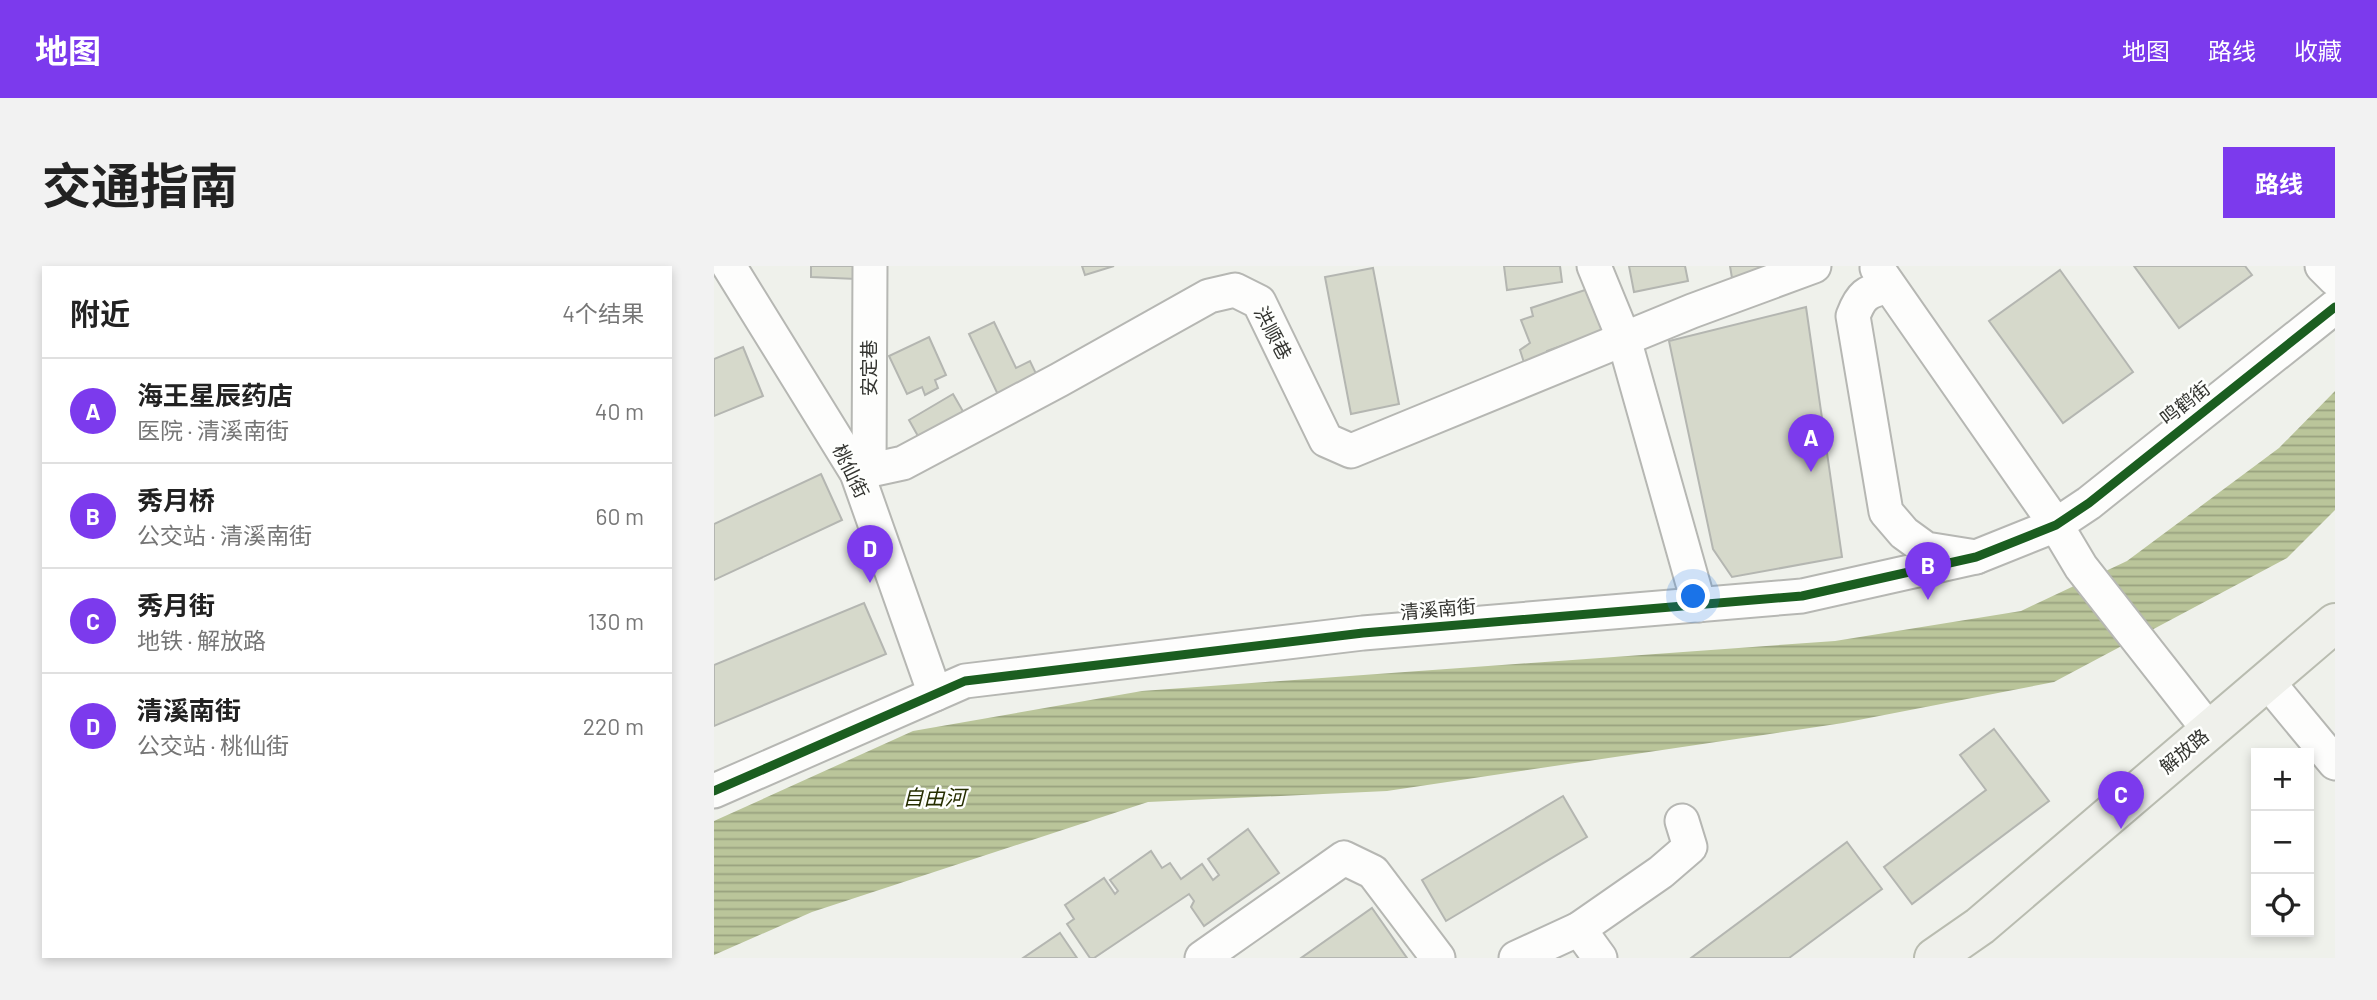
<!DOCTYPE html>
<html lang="zh">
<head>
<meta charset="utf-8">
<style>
  :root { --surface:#fff; --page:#f2f2f2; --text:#222; --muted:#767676; --line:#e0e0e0; --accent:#7c3aed }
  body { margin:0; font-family:Barlow,"Noto Sans SC",sans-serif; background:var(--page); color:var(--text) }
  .controls { position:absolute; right:21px; bottom:21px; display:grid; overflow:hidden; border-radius:0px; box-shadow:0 4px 10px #0003 }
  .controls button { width:63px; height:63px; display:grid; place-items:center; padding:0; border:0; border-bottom:2px solid var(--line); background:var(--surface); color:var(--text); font:35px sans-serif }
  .you { position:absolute; left:980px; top:331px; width:24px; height:24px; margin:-18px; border:5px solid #fff; border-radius:50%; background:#1a73e8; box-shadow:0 0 0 10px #1a73e833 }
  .badge { display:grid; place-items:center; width:46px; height:46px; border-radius:50%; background:var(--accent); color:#fff; font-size:23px; font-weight:700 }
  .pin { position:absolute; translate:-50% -58px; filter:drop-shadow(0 2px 4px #0008) }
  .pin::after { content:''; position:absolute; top:37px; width:24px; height:21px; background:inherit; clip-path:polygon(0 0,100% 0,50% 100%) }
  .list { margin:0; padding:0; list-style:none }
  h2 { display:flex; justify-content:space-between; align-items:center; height:91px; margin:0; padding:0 28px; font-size:30px }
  h2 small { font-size:23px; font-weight:400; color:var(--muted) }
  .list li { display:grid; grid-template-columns:46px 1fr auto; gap:21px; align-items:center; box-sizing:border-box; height:105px; padding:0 28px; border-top:2px solid var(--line) }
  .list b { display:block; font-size:26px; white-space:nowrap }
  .list p { margin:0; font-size:23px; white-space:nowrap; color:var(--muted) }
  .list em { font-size:23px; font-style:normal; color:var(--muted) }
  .icon { flex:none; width:38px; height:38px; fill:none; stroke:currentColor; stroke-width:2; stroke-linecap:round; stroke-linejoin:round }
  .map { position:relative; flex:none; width:1621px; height:692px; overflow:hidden; border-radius:0px }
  header { display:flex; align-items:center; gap:42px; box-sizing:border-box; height:98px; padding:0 35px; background:var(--accent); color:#fff }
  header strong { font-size:33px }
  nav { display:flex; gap:38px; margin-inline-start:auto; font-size:24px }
  .intro { display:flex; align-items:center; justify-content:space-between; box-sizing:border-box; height:168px; padding:0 42px }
  h1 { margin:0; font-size:49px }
  .button { padding:18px 32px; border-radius:0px; background:var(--accent); color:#fff; font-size:24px; font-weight:700 }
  main { display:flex; gap:42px; padding:0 42px }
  aside { flex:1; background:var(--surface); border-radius:0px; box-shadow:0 4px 10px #0003 }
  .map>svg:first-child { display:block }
</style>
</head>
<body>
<header>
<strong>地图</strong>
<nav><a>地图</a><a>路线</a><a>收藏</a></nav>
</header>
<div class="intro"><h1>交通指南</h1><a class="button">路线</a></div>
<main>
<aside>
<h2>附近<small>4个结果</small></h2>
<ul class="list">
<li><span class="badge">A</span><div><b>海王星辰药店</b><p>医院 · 清溪南街</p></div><em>40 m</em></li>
<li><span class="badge">B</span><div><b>秀月桥</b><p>公交站 · 清溪南街</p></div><em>60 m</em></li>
<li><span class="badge">C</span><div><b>秀月街</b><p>地铁 · 解放路</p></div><em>130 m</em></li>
<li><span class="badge">D</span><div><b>清溪南街</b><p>公交站 · 桃仙街</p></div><em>220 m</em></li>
</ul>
</aside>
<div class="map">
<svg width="1621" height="692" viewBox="0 0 1621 692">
  <defs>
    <pattern id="water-rules" width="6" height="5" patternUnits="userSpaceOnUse" patternTransform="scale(1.75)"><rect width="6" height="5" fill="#bac59a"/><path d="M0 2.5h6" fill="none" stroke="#98a17e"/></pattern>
  </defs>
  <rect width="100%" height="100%" fill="#eff1eb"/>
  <polygon fill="url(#water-rules)" points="1621,125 1621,244 1573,292 1340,416 1129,457 673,525 434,536 98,646 0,689 0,555 199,465 428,425 1121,375 1307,345 1413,295 1565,182"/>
  <g fill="#d6d9cb" stroke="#b4b6b1" stroke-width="2">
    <polygon points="97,0 142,0 142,13 97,11"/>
    <polygon points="368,0 400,0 371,9"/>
    <polygon points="790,0 846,0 848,16 793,24"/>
    <polygon points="915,0 971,0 974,15 920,26"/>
    <polygon points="1016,0 1069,0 1070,4 1018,12"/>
    <polygon points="1420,0 1531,0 1538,9 1465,62"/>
    <polygon points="659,2 685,138 637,148 611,11"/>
    <polygon points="1346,4 1419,106 1349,157 1275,55"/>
    <polygon points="877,22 892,64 833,85 832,96 812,103 806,84 816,77 807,54 819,50 817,42"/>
    <polygon points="1092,41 1128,291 1018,311 999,283 955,75"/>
    <polygon points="280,56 302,102 316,95 326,116 287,135 255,68"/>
    <polygon points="215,71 232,109 221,114 224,122 211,129 208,121 193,128 175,90"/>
    <polygon points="29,81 49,130 0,150 0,93"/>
    <polygon points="239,128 254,154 209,179 195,154"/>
    <polygon points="107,208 128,254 0,314 0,258"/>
    <polygon points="150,337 172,388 0,460 0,399"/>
    <polygon points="1280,463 1335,535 1198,638 1170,601 1272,524 1246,489"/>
    <polygon points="849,530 873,571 732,655 708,614"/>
    <polygon points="534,563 565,607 490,660 477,641 480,635 475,628 380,692 376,692 353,658 360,653 351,639 390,612 401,628 404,625 396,614 437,585 448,602 456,597 467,613 488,598 499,614 505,609 494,593"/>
    <polygon points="1133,576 1168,623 1075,692 977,692"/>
    <polygon points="658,642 693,692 587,692"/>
    <polygon points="346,667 363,692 309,692"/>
  </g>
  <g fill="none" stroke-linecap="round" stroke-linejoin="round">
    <g stroke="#b6b7b3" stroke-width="37">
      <g id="minor">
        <polyline points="15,0 143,207 221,428"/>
        <polyline points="880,0 910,73 985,339"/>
        <polyline points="1608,0 1621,13"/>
        <polyline points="1163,2 1342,259 1367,301 1495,464"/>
        <path d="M1174,20c-22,6 -27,9 -35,30l33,196 18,21 22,16 50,8 80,-32 33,-22 246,-196"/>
        <polyline points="155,204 156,0"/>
        <polyline points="143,207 189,197 345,114 495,30 521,24 545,36 612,174 637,185 978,45 1100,0"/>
        <polyline points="1553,415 1621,497"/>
        <polyline points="0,525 251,415 649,367 1088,330 1262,291"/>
        <polyline points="865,663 886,692"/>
        <polyline points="488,692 630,592 659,606 724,692"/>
        <polyline points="802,692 865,663 947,606 976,581 968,555"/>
      </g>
    </g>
    <g stroke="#b9bcb0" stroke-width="42">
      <polyline id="major" points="1220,692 1266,660 1621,357"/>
    </g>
    <use href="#minor" stroke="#fdfdfc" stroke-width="33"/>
    <use href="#major" stroke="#eff0eb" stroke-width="38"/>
    <g stroke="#fefffd" stroke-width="13">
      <polyline id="cycleway" points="0,525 251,415 649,367 1088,330 1262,291 1342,259 1375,237 1621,41"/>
    </g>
    <use href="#cycleway" stroke="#1b5e20" stroke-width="9"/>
  </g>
  <g text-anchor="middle" stroke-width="5" stroke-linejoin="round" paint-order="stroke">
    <g font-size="19" fill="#343531" stroke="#fefffd">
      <text transform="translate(559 67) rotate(62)" y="7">洪顺巷</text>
      <text transform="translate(155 102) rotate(-90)" y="7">安定巷</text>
      <text transform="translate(1471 137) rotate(-38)" y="7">鸣鹤街</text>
      <text transform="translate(137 205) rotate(64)" y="7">桃仙街</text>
      <text transform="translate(724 343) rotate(-5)" y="7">清溪南街</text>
      <text transform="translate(1470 485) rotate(-40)" y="7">解放路</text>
    </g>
    <g font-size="21" font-style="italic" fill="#262e00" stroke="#fefffd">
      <text x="220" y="539">自由河</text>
    </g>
  </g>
</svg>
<div class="controls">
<button>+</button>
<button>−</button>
<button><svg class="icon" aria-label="locate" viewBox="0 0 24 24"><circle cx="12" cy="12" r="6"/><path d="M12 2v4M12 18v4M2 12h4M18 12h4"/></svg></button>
</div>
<div class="you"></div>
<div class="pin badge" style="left:1097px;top:206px">A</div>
<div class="pin badge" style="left:1214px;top:334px">B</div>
<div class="pin badge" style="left:1407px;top:563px">C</div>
<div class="pin badge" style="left:156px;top:317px">D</div>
</div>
</main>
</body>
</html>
